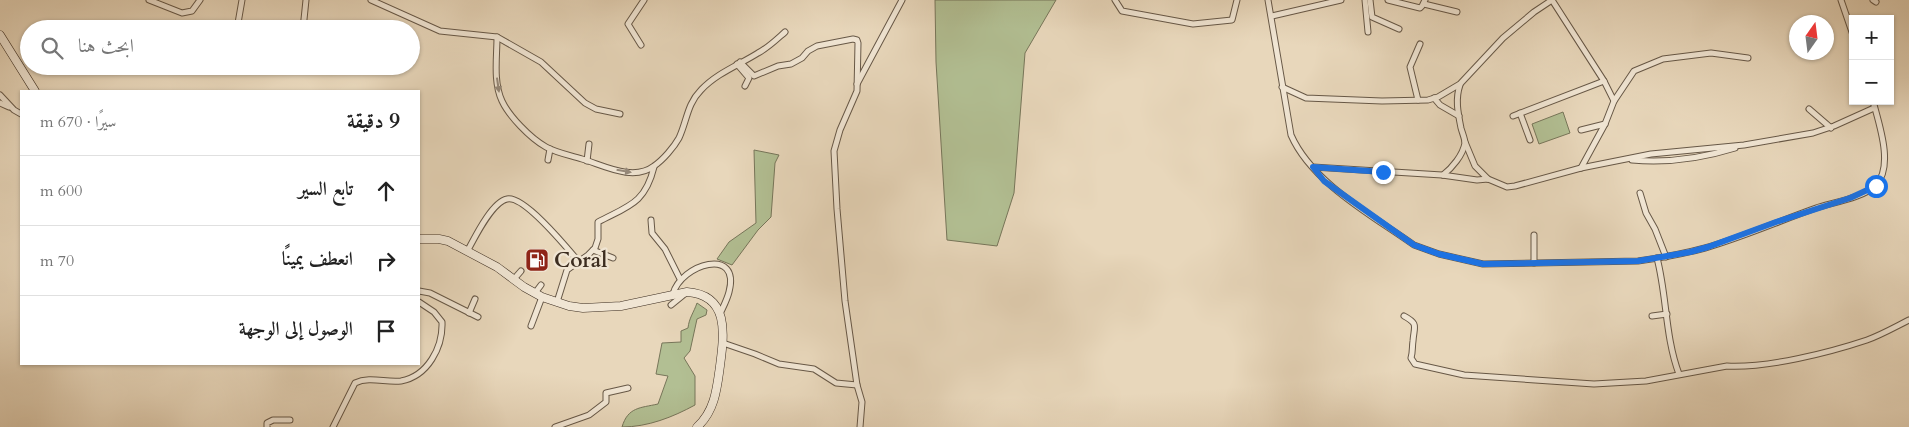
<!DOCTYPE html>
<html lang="ar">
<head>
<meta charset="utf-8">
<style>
  :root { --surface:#fff; --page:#f6f6f6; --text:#222; --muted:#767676; --line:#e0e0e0 }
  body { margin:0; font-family:Cardo,Amiri,serif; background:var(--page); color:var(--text); direction:rtl }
  .controls { position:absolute; right:15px; top:15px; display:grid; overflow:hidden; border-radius:0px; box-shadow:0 1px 4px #0004 }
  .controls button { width:45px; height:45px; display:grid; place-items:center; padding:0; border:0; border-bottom:1px solid var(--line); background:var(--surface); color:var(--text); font:25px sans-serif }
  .compass { position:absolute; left:1789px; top:15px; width:45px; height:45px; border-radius:50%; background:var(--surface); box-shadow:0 1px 4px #0004; rotate:14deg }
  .stop { position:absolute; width:15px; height:15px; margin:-11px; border:4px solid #1a73e8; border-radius:50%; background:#fff }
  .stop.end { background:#1a73e8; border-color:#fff; box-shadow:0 1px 5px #0008 }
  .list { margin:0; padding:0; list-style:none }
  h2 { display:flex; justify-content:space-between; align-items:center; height:65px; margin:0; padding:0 20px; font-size:21px }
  h2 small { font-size:16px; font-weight:400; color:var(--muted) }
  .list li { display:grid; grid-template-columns:32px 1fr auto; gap:15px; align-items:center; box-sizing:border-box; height:70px; padding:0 20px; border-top:1px solid var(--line) }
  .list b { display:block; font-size:19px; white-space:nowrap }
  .list em { font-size:16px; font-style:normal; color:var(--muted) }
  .icon { flex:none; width:28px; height:28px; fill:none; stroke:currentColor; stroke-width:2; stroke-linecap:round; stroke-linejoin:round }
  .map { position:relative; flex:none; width:1909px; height:427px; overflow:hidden; direction:ltr }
  .search { position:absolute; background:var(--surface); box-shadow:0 1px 4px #0004; left:20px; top:20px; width:400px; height:55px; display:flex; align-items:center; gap:12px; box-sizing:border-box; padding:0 18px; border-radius:28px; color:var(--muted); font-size:19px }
  .panel { position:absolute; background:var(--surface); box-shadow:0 1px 4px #0004; left:20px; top:90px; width:400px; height:275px; border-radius:0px; direction:rtl }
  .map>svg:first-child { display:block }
</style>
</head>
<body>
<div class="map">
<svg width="1909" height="427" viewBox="0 0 1909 427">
  <rect width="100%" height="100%" fill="#e8d7bb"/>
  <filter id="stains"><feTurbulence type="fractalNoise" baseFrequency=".004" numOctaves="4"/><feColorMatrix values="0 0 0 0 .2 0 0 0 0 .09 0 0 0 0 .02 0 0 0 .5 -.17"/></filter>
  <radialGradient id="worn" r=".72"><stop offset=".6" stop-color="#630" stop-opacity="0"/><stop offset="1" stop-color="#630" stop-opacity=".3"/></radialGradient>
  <g fill="#b2bf93" stroke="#77765a">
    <polygon points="935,0 1056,0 1025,53 1014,193 997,246 947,240 936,62"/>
    <polygon points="1563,112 1570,133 1539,144 1532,124"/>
    <polygon points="754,150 779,155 775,163 771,217 758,230 732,265 717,259 729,242 756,223"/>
    <path d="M697,303l10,7 -1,5 -9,4 -7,32 -6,7 11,18v29c-22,12 -47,22 -73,22 6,-20 18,-19 36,-23l10,-28 -12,-2 6,-31 19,-1v-11l7,-3c1,-10 6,-16 9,-25z"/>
  </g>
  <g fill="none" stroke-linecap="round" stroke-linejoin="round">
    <g stroke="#675847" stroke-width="7">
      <g id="minor">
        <polyline points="149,0 182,13 192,11 200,0"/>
        <polyline points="371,0 440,31 497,37 541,62 585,103 596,109 620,114"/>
        <polyline points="1115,0 1122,11 1193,24 1232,20 1237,0"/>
        <path d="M1268,0l23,135c21,48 81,80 123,110l25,9 44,10 155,-3c22,-3 45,-7 67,-13 38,-11 74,-27 111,-40 15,-5 50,-11 60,-23 18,-19 3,-61 -3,-84"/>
        <polyline points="1365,0 1368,32"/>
        <polyline points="1370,0 1372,17 1399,29"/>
        <polyline points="1388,0 1420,8 1422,6 1425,0"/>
        <polyline points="1552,0 1604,81 1614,101 1605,124 1581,168"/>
        <polyline points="1841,0 1853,35"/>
        <polyline points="1873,0 1876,2"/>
        <polyline points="1424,4 1457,12"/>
        <polyline points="1272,16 1341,0"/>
        <polyline points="237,29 242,0"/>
        <polyline points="303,29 306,0"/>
        <path d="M497,37c0,20 -4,45 5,64 7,15 28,37 44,46 11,6 23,8 36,12 21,6 51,23 72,7 9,-6 20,-19 25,-28 8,-17 8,-34 22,-48 16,-17 38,-25 57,-37 10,-5 19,-14 27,-21"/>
        <polyline points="641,45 628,24 644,0"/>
        <polyline points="740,62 754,76 778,66 791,64 802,58 808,51 817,46 853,39 857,40 858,43 857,91 840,130 834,151 837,209 845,301 857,385 862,402 860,427"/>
        <polyline points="737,64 749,78 745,86"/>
        <polyline points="857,84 902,0"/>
        <polyline points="1282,87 1306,98 1382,101 1428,100 1438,97 1460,84 1503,38 1534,12 1552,0"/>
        <polyline points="0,95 14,110 21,114"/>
        <polyline points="1434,98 1440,105 1459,116"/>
        <polyline points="1418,100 1410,67 1420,44"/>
        <polyline points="1614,101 1634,71 1663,59 1711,53 1748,58"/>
        <polyline points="0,103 9,107"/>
        <polyline points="1809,109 1831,128"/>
        <polyline points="1520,113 1530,140"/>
        <polyline points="1513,116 1604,81"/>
        <polyline points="1581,130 1605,124"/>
        <polyline points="1465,142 1475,166 1488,179"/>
        <polyline points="548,160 550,149"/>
        <path d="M1632,160c34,3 71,-2 103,-12"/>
        <polyline points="587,161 589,144"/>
        <polyline points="1313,167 1442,175 1477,180 1488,179 1507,187 1515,186 1581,168 1651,154 1744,145 1813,133 1834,126 1874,108"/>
        <path d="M1443,175c9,-7 20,-20 22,-32 0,-4 -3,-11 -4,-15 -3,-15 -6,-29 -1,-43"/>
        <polyline points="1640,193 1646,213 1655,229 1666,257"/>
        <polyline points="651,220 652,233 665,249 680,279"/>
        <polyline points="1534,235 1534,263"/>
        <path d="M468,250c7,-13 24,-48 39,-51 17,-4 61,50 72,63"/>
        <polyline points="593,250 613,258"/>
        <path d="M1657,258c10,38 8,79 22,116"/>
        <polyline points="514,279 521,271"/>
        <polyline points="419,291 430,293 478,317"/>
        <polyline points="535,293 541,285"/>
        <path d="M673,294c8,-30 68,-48 56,-2 -2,8 -6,15 -9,22"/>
        <path d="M557,302l10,-32 21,-15 7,-7 3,-9v-17c30,-16 47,-18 56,-55"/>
        <polyline points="671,305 687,292"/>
        <polyline points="469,313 475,299"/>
        <path d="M1404,316c15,8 10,10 9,25 -1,6 0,10 -2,17l4,6 49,11 130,9 52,-3 81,-15c41,2 101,-13 140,-26 14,-5 28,-13 42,-20"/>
        <polyline points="1652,316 1667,314"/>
        <polyline points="531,326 542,297"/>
        <polyline points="723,343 755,354 779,364 814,369 836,383 857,385"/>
        <polyline points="267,427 267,423 273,420 290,420"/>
        <path d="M333,427l22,-44c15,-7 31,0 46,-2 27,-5 42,-34 41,-59l-8,-10 -15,-10"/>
        <polyline points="555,427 589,415 606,402 606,393 628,388"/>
      </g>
    </g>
    <g stroke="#3c2d20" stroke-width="9">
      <g id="secondary">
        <polyline points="0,35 35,91"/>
        <path d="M419,239h20l9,2 49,26 27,20 18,10 27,9 14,2 38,-2 66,-14c43,3 37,43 33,74 -3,22 -5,45 -23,61"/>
      </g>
    </g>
    <use href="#minor" stroke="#f0e5d3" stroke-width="5"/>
    <use href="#secondary" stroke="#f0e5d3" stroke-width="8"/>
  </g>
  <defs><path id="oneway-solid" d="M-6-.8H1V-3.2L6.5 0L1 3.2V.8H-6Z" transform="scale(1.25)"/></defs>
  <g fill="#96897a">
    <use href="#oneway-solid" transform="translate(498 85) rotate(82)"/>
    <use href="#oneway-solid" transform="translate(624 171) rotate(10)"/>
  </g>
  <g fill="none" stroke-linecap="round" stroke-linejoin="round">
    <polyline stroke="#1a73e8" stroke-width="6" points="1383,172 1313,167 1324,181 1414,245 1439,254 1483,264 1638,261 1690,252 1708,247 1776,222 1850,198 1876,186"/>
  </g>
  <defs>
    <g id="fuel-square" transform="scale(1.25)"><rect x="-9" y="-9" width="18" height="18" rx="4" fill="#8f2418" stroke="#f0e5d3"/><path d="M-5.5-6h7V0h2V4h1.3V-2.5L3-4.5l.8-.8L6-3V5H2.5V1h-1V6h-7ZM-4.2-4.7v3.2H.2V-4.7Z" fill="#fff"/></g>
  </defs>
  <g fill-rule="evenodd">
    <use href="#fuel-square" x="537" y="260"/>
  </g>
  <g text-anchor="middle" stroke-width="4.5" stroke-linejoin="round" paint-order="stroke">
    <g font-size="21" font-weight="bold" fill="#3c2d20" stroke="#f0e5d3" text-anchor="start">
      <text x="554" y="267">Coral</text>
    </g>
  </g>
  <rect width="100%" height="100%" filter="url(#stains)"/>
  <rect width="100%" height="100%" fill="url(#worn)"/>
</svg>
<div class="controls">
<button>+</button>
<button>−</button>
</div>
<svg class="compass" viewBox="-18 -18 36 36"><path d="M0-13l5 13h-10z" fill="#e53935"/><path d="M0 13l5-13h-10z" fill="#767676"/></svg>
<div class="stop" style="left:1876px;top:186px"></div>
<div class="stop end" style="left:1383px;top:172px"></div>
<div class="search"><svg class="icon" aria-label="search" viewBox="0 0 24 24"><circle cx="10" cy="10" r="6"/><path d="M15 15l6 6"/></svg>ابحث هنا</div>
<section class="panel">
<h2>9 دقيقة<small>سيرًا · 670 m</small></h2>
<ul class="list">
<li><svg class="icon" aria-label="ahead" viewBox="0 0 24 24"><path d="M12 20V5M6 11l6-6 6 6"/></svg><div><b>تابع السير</b></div><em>600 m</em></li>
<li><svg class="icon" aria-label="right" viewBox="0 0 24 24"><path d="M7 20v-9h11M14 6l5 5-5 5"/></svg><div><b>انعطف يمينًا</b></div><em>70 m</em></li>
<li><svg class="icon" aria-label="arrive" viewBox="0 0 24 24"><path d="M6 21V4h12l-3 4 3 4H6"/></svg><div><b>الوصول إلى الوجهة</b></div></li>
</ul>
</section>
</div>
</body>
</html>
